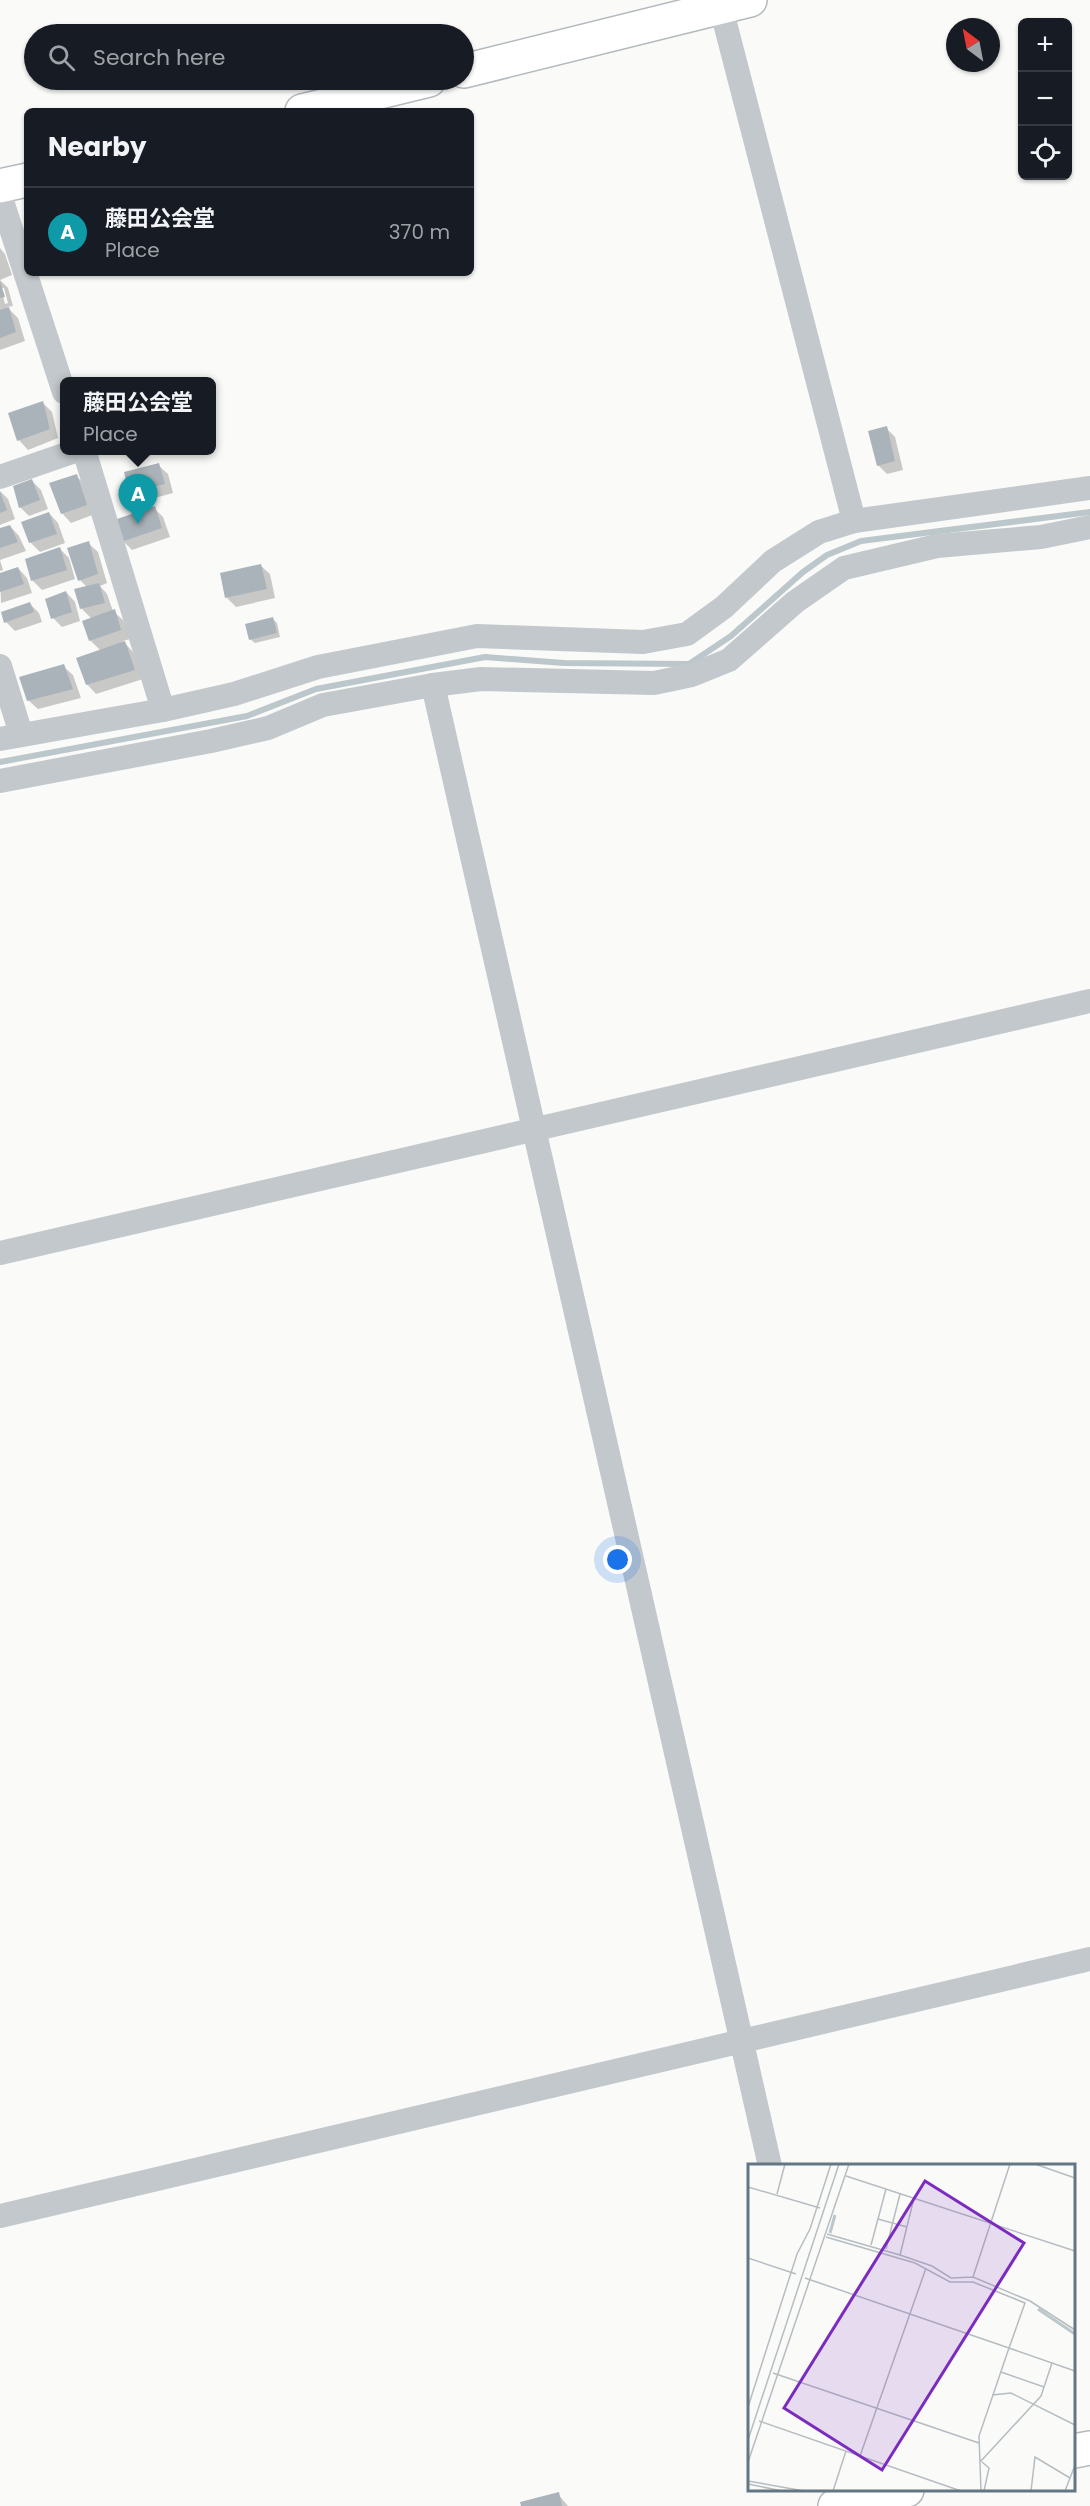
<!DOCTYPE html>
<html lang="en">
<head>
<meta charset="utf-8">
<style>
  :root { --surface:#171b24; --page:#242831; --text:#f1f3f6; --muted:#9ea1a6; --line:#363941; --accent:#7c3aed }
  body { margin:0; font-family:Poppins,"Noto Sans JP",sans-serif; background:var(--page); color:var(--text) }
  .controls { position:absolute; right:18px; top:18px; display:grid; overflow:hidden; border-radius:9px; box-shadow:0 2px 4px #0004 }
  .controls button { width:54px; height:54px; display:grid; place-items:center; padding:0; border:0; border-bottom:2px solid var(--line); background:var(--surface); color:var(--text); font:30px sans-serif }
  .compass { position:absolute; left:946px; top:18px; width:54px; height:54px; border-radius:50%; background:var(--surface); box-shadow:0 2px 4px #0004; rotate:328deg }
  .you { position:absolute; left:618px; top:1560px; width:21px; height:21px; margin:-15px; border:4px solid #fff; border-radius:50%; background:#1a73e8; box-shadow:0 0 0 9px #1a73e833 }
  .badge { display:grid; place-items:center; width:39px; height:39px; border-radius:50%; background:var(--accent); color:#fff; font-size:20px; font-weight:700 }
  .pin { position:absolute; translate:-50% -50px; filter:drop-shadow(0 2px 3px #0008) }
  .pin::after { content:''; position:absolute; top:32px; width:21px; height:18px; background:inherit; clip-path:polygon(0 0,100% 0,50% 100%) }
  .popup { position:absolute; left:60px; top:377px; width:156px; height:78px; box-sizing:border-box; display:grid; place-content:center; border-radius:9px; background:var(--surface); filter:drop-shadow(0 2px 4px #0005); font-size:20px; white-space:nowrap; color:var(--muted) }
  .popup b { font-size:22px; color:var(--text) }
  .popup::after { content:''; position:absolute; left:50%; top:100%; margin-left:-12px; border:12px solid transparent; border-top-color:var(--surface) }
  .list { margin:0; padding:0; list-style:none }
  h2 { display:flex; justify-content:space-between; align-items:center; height:78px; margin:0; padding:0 24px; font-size:26px }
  h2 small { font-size:20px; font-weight:400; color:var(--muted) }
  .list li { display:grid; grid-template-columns:39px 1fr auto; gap:18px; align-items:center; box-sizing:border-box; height:90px; padding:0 24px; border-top:2px solid var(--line) }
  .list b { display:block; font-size:22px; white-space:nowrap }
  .list p { margin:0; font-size:20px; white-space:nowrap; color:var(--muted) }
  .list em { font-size:20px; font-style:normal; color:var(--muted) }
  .icon { flex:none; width:33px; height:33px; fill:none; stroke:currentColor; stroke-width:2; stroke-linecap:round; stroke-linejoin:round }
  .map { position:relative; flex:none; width:1090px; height:2506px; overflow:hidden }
  .search { position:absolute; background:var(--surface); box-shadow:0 2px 4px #0004; left:24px; top:24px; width:450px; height:66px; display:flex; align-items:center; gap:15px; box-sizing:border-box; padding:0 21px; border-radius:33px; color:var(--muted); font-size:22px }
  .panel { position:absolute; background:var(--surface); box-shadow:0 2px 4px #0004; left:24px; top:108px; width:450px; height:168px; border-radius:9px }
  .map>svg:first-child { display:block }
</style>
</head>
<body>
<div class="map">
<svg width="1090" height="2506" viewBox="0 0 1090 2506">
  <rect width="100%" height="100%" fill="#fafaf8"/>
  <g fill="#0003" fill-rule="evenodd">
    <path d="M0,248l5,6 7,21 -12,5 8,8 5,18 -6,1 11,11 7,23 -25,9zM1,288h3l4,15 -3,1z"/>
    <polygon points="43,403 52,412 58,438 28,450 19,440 10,414"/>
    <polygon points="886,428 895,437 903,470 887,474 878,465"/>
    <polygon points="158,465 168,474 173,493 140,502 130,493 126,473"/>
    <polygon points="76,476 86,485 95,514 71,523 62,513"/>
    <polygon points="32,481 41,490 48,509 29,516 20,507"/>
    <polygon points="0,491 8,499 15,519 0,525"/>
    <polygon points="154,508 163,517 170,537 132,550 123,541"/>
    <polygon points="49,513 58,523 65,543 40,552 30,542"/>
    <polygon points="10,526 19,536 26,551 0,560 0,530"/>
    <polygon points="88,543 98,552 107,583 100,586 107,594 113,611 123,620 130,639 123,641 133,652 143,679 96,694 87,684 101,651 90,640 92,619 82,609 75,590 87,587 80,580"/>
    <polygon points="60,549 69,558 75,579 42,590 33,581 27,560"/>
    <polygon points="0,560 3,570 0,571"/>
    <polygon points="260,565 270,574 275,598 236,607 227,598"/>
    <polygon points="18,568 27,578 32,593 1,603 0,574"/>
    <polygon points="66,592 75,602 80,621 62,627 53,618"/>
    <polygon points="30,604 39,613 42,622 15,631 6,622"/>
    <polygon points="273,619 277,623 280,637 255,643 250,639"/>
    <polygon points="63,666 73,675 81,698 38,709 28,700"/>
    <polygon points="558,2494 568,2506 522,2506"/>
  </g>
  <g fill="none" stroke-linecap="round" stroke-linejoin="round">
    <polyline stroke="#bbc7cb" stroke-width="6" points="0,762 247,716 316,689 485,657 564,663 689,664 731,636 803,572 827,555 861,541 1090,512"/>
  </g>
  <g fill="#aab3b9">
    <polygon points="0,281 5,297 0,298"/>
    <polygon points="9,307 16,332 0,338 0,310"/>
    <polygon points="43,401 50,429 17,441 8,413"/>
    <polygon points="887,426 895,461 877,466 868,431"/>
    <polygon points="159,463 165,484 129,493 124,472"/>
    <polygon points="77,474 87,505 61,514 49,483"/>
    <polygon points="32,479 40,500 19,508 13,486"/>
    <polygon points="0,492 7,510 0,513"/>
    <polygon points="155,506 162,528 121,542 114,520"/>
    <polygon points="49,512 57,534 29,543 21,522"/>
    <polygon points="10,525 18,542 0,548 0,528"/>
    <polygon points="89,541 98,574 78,581 67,548"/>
    <polygon points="60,547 67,570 31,581 25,559"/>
    <polygon points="261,564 267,589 225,598 220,573"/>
    <polygon points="18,567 24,584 0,592 0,573"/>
    <polygon points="99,583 105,603 80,609 74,589"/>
    <polygon points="66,591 72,612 51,619 45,599"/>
    <polygon points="30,602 34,612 4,623 1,612"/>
    <polygon points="115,609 121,630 89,641 82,621"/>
    <polygon points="273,617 277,633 249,640 245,624"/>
    <polygon points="125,641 135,670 86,685 76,658"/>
    <polygon points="64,664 73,689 27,701 19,677"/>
    <polygon points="559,2492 562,2506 521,2506 520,2502"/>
  </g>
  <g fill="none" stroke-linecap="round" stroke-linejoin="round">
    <g stroke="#b3babf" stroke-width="36">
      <g id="secondary">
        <polyline points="464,71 750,0"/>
        <polyline points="302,111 429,80"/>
        <polyline points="0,186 27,180"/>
        <polyline points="1074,2451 1090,2448"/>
        <polyline points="835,2506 907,2490"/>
      </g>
    </g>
    <g stroke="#c3c8cc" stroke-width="24">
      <polyline points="719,0 854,521"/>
      <polyline points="0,195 64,392"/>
      <polyline points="0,477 78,450"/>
      <polyline points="0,666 21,734"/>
      <polyline points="433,685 770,2166"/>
      <polyline points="163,710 234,694 318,667 477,636 643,642 687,634 724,607 773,561 819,532 854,521 1090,488"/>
      <polyline points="0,739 163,710 84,450"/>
      <polyline points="0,781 211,741 268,728 323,705 433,685 481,679 654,683 692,675 729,660 795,602 844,568 937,546 1041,537 1090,527"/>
      <polyline points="0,1253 1090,1001"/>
      <polyline points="0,2216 1090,1959"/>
    </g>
    <use href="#secondary" stroke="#fff" stroke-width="33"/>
  </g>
  <g transform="translate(748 2164)">
    <rect width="327" height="327" fill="#fafaf8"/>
    <path fill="none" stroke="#bbc7cb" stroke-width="3" d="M82,69l5,-18M290,145l37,25"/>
    <path fill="none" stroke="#b5bdc2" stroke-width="1.5" d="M287,0l40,14M98,12l229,75M0,23l72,21M29,30l8,-30M130,55l29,8M79,70l73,21 14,-57M123,81l15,-56M138,85l14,-55M152,91l32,11 19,12 22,-1 57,24 45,29M0,94l48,16M225,113l37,-113M57,114l204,70 16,-45 -52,-21h-23l-35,-19 -89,-26M253,208l43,15M25,209l206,70M244,231l19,-2 64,32M0,243l49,-153 13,-25 21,-65M11,257l202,70M0,276l91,-276M112,292l66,-188M0,298l101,-298M232,298l61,-66 11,-33M234,298l7,6 -5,23M0,317l56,10M0,320l34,7M85,327l13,-40M233,327l-2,-55 30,-88 66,23M283,327l4,-34 35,21M317,327l10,-26"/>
    <path fill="#7b2cbf" fill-opacity="0.15" stroke="#7b2cbf" stroke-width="3" d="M177,17l99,62 -142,227 -98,-62z"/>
    <rect width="327" height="327" fill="none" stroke="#657683" stroke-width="3"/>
  </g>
</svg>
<div class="controls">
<button>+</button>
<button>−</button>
<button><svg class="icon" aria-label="locate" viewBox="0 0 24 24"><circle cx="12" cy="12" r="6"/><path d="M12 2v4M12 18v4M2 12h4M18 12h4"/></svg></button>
</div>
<svg class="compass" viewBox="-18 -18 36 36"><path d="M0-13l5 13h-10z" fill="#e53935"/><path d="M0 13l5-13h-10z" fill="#9ea1a6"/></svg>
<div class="you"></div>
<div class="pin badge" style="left:138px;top:524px;background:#0f9aa8">A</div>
<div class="popup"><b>藤田公会堂</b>Place</div>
<div class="search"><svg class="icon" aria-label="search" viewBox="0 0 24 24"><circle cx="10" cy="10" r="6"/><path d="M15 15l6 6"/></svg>Search here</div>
<section class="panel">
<h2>Nearby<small></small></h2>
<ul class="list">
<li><span class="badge" style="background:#0f9aa8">A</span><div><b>藤田公会堂</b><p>Place</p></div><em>370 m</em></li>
</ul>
</section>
</div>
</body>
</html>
